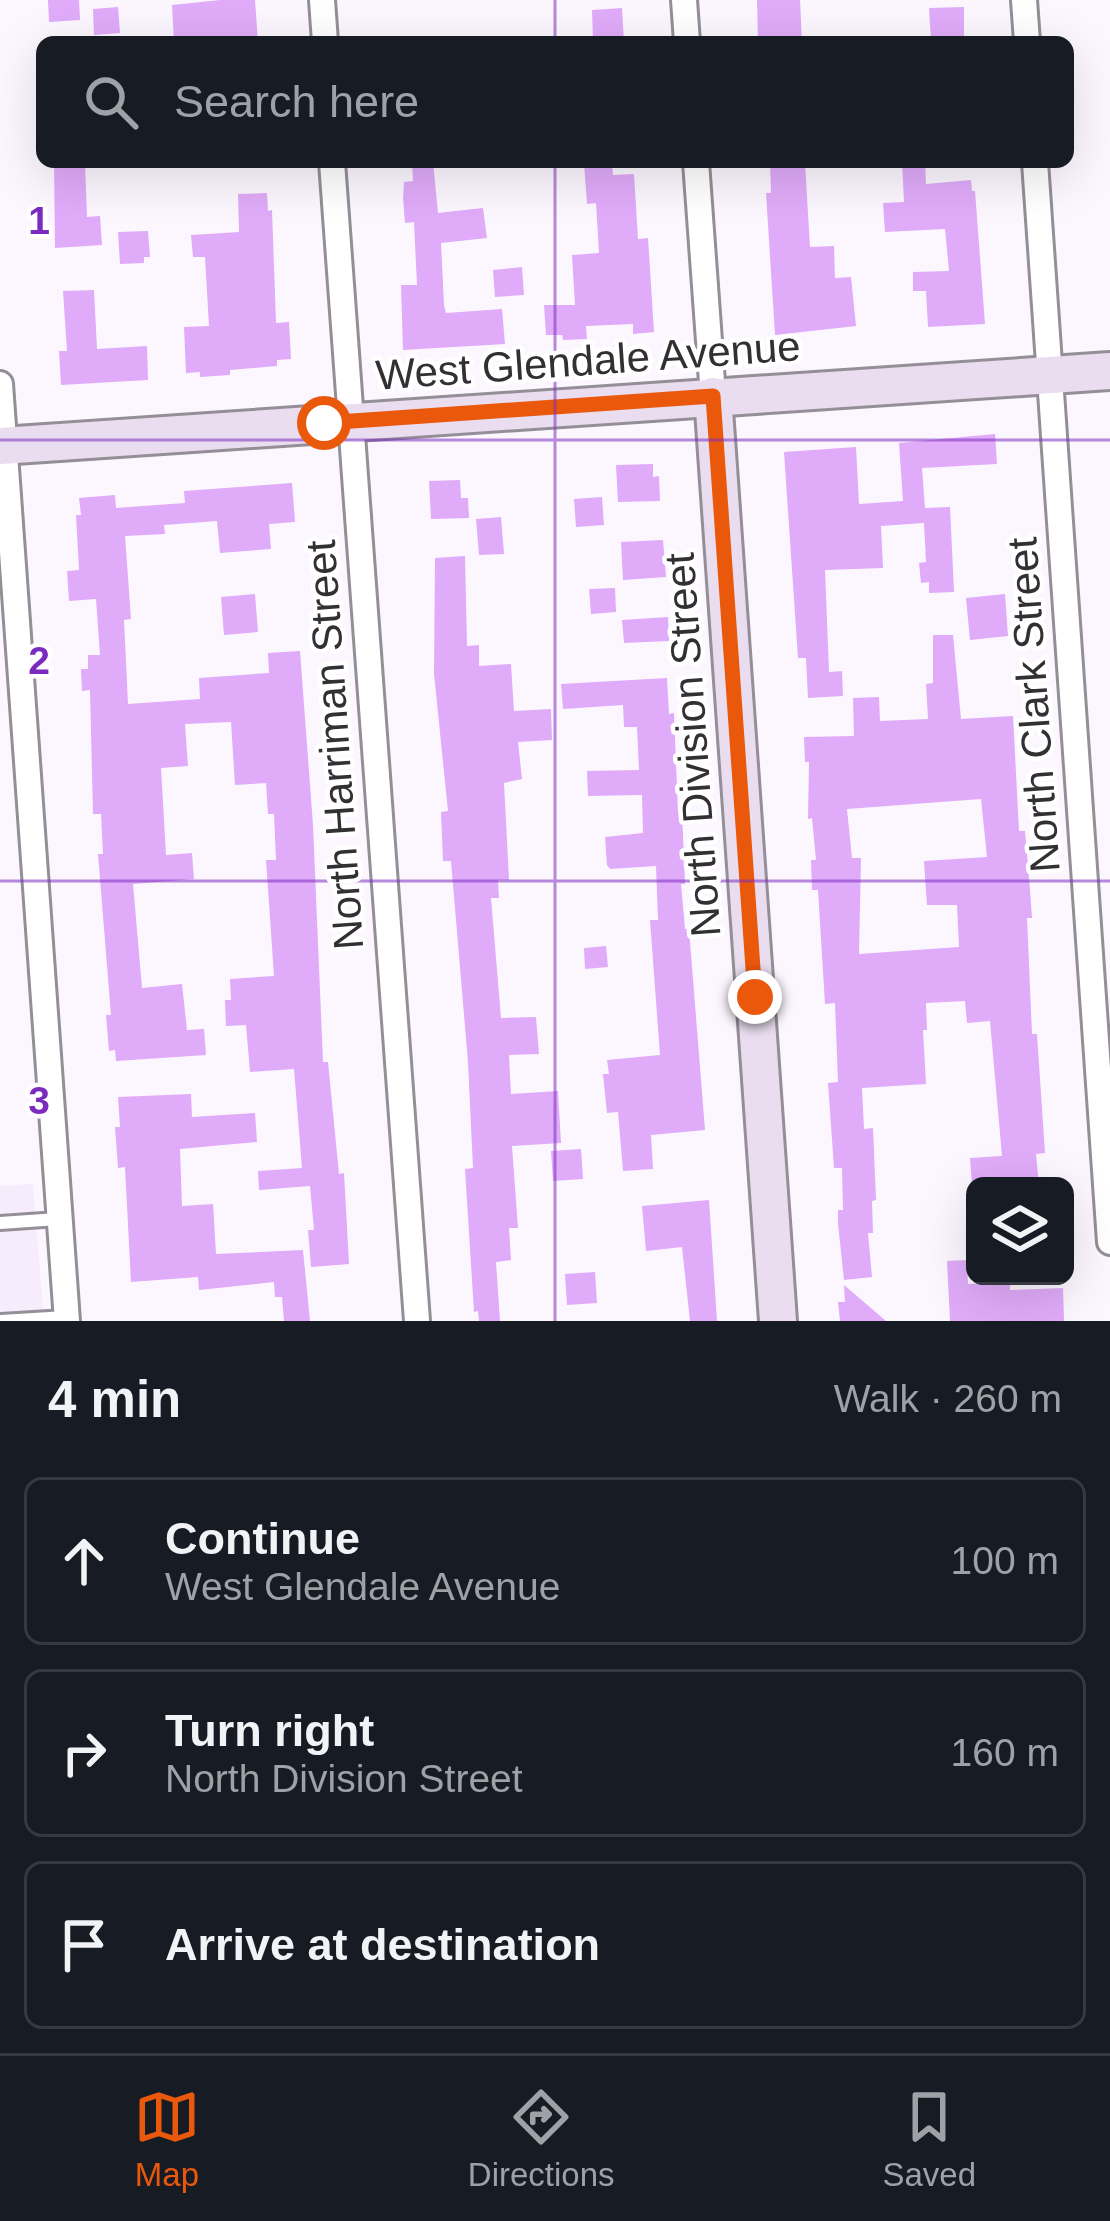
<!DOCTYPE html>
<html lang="en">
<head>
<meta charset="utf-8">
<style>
  :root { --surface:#171b24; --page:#20242c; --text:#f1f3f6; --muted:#9ea1a6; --line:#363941; --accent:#ea580c }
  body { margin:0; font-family:Arial,sans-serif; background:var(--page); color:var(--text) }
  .controls { position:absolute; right:36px; bottom:36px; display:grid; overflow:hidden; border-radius:18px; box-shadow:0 12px 48px #0002 }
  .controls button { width:108px; height:108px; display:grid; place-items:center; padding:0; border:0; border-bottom:3px solid var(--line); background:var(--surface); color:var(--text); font:60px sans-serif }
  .stop { position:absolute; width:36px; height:36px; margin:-27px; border:9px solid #ea580c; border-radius:50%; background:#fff }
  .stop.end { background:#ea580c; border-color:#fff; box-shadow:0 3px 12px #0008 }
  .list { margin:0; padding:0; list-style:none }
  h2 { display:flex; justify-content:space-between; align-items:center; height:156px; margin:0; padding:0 48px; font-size:51px }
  h2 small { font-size:39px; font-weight:400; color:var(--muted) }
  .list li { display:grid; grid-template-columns:78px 1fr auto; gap:36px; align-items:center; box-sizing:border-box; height:168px; margin:0 24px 24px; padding:0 24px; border:3px solid var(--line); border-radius:18px }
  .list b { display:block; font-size:45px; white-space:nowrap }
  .list p { margin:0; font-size:39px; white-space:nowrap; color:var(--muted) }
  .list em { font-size:39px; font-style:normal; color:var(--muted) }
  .icon { flex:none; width:66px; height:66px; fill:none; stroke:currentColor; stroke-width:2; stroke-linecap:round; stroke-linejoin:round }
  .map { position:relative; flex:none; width:1110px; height:1321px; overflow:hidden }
  .search { position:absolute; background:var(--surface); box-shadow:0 12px 48px #0002; left:36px; right:36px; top:36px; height:132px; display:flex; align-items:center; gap:30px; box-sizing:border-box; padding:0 42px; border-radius:18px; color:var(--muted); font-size:45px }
  .sheet { height:732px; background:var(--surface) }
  nav { display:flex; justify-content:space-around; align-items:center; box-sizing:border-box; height:168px; border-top:3px solid var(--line); background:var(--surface); font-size:33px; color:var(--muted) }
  nav a { display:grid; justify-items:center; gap:6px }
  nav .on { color:var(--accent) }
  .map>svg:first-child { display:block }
</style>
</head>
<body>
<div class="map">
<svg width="1110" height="1321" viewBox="0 0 1110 1321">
  <rect width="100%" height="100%" fill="#fcf7fe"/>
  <polygon fill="#f6ecfc" points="33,1184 44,1321 0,1321 0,1186"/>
  <g fill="#e0abf9" fill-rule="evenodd">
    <polygon points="48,0 79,0 80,20 49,22"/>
    <polygon points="220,0 255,0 258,42 174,42 172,5"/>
    <polygon points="757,0 800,0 802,42 758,42"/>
    <polygon points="118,7 120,33 94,35 93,9"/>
    <polygon points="964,7 964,42 931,42 929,8"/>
    <polygon points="622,8 624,42 593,42 592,10"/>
    <polygon points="54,162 85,162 87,217 100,216 102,245 55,248"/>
    <polygon points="412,162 433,162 438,213 483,208 487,238 441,243 444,305 446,313 502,309 505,344 403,350 401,285 417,285 414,222 405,223 403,198 404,182 413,181"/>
    <polygon points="612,162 613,175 634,174 638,239 648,238 654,332 633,334 633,324 586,326 587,339 563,340 562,335 546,335 544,305 575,305 572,255 599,253 596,203 587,204 584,163"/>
    <polygon points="770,162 805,163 810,247 834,246 835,278 851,277 856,326 775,335 766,193 771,193"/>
    <polygon points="902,162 925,162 926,184 971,180 972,191 975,191 985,324 928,327 926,291 913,291 913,272 949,271 945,229 885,232 883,203 904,202"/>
    <polygon points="267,193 268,211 272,210 276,323 289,322 291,359 277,360 277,366 230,370 230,375 200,377 200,372 186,373 184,327 209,326 205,257 193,257 191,235 239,232 238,194"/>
    <polygon points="148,231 150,257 144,257 144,263 120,264 118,232"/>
    <polygon points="522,267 524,295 495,297 493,270"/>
    <polygon points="94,290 97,349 147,346 148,380 61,385 59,351 67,351 63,291"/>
    <polygon points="995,434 997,464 922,468 925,508 950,507 954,592 929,593 929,582 921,583 919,563 926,562 924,523 881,526 883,568 825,570 829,672 842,671 843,696 808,698 806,658 798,658 784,452 856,447 859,504 903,501 899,443"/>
    <polygon points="653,464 653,477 659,476 660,501 618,502 616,465"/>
    <polygon points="460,480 461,498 468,498 469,518 431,519 429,481"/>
    <polygon points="292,483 295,522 269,524 271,549 220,553 217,521 164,525 165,534 125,536 131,619 124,620 128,704 200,699 199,678 269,673 268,653 300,651 313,825 323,1062 328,1062 339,1174 344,1173 349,1264 311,1267 308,1230 314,1230 310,1186 259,1190 258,1171 302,1168 294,1069 250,1072 246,1025 226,1026 225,1000 231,1000 230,979 274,976 266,860 276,860 274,814 268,814 266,783 235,785 231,722 185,724 188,766 161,768 166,855 192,853 194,879 133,884 142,988 182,984 187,1030 204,1029 206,1055 116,1061 115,1050 109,1051 106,1015 111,1015 98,854 103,854 101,814 93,814 90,690 82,691 81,669 88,669 88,655 100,655 96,599 69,601 67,571 79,570 76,515 81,515 79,498 115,495 116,508 185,503 184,491"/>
    <polygon points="602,497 604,525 576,527 574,499"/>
    <polygon points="501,517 504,554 479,555 476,519"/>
    <polygon points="663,540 666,577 623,580 621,542"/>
    <polygon points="465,556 467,646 479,645 479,666 511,664 514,711 551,709 552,740 518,742 522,779 504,783 509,880 498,880 499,898 491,898 501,1018 536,1017 539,1054 509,1055 511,1094 558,1091 561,1143 512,1146 518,1228 509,1228 511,1260 496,1262 500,1321 479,1321 478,1311 474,1312 465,1169 473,1168 468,1062 451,861 443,861 441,812 448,811 434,674 435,558"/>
    <polygon points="615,588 616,612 591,614 589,589"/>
    <polygon points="255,594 258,632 224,635 221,597"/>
    <polygon points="1005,594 1008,636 970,640 966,598"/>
    <polygon points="668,617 669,641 624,643 622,620"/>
    <path d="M933,635h20l8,84 52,-3 6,115h6l5,59 2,28h-5l5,116h5l8,119 -9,1 3,32h-67l-2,-28 32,-2 -12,-135 -23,2 -2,-22 -39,2 1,27h-4l3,54 -64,4 2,41 9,-1 3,72 -4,1 1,32h-5l4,44 -28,3 -6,-56v-14h5l-1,-42h-8l-6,-85 10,-1 -3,-79 -10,1 -7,-114h-6l-1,-30h5l-4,-42 -4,1 1,-57h-4l-1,-25 50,-1 -1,-38 26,-1 1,24 48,-2 -2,-35 7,-1zM981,799l6,58 -63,4 3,44h30l2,42 -100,7 2,-96h-9l-5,-49z"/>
    <polygon points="667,678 669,714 674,713 678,812 682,812 685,884 681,884 685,929 689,929 705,1130 651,1135 653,1169 623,1171 618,1112 607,1113 603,1074 609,1074 607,1060 660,1055 650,920 658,920 656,866 610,869 607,865 605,837 643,833 642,795 588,796 587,771 639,770 637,727 624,727 623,705 563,709 561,684"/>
    <polygon points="606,946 608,967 585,969 584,948"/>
    <polygon points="191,1094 192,1117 255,1113 257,1142 180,1149 182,1206 213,1204 216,1254 303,1250 310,1321 284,1321 282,1297 275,1297 274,1282 199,1290 198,1277 131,1282 125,1167 118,1168 115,1127 120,1127 118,1097"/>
    <polygon points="581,1149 583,1179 553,1181 551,1151"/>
    <polygon points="709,1200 717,1321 690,1321 682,1247 646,1251 642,1206"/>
    <polygon points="967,1260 968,1284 1010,1282 1010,1290 1063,1288 1064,1321 950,1321 947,1261"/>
    <polygon points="595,1272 597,1303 567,1305 565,1274"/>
    <polygon points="844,1285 886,1321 840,1321 838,1302 845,1302"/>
  </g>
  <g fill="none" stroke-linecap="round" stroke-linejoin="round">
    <g stroke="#948e97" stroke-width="18">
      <g id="lane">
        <polyline points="0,1223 58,1219"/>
        <polyline points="1,1321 66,1317"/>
      </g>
    </g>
    <g stroke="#948e97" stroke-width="30">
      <g id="street">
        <polyline points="322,0 325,42"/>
        <polyline points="684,0 687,42"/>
        <polyline points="1024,0 1027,42"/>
        <polyline points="332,162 417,1321"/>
        <polyline points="696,162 713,396"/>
        <polyline points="1035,162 1110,1242"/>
        <polyline points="0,384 67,1321"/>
      </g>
    </g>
    <g stroke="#948e97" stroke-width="42">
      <g id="secondary">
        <polyline points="713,396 778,1321"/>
        <polyline points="0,446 1110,371"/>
      </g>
    </g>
    <use href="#lane" stroke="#fff" stroke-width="12"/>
    <use href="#street" stroke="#fff" stroke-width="24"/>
    <use href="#secondary" stroke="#e9ddef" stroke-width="36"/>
  </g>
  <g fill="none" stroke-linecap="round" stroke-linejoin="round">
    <polyline stroke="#ea580c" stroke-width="15" points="324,423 713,396 755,997"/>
  </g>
  <path fill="none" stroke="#7b2cbf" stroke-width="3" stroke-opacity="0.55" d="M555,0v42M555,162v1159M0,440h1110M0,881h1110"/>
  <g text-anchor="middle" stroke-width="9" stroke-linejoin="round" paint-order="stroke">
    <g font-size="42" fill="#333034" stroke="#fff">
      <text transform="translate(588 360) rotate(-4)" y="15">West Glendale Avenue</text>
      <text transform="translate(1033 705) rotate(-94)" y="15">North Clark Street</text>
      <text transform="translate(334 745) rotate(-94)" y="15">North Harriman Street</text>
      <text transform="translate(692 745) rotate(-94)" y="15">North Division Street</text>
    </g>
  </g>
  <g font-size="39" text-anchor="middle" font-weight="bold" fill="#7b2cbf" stroke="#fff" stroke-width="9" stroke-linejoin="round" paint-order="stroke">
    <text x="39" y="234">1</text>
    <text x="39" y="674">2</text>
    <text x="39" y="1114">3</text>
  </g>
</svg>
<div class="controls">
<button><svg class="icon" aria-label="layers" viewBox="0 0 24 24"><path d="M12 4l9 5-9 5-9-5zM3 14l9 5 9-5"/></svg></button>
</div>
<div class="stop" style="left:324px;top:423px"></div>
<div class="stop end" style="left:755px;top:997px"></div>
<div class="search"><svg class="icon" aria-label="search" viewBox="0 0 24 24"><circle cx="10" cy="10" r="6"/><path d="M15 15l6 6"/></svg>Search here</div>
</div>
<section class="sheet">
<h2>4 min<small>Walk · 260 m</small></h2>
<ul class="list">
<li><svg class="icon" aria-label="ahead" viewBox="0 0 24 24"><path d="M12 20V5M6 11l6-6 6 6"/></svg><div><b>Continue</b><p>West Glendale Avenue</p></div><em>100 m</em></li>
<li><svg class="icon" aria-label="right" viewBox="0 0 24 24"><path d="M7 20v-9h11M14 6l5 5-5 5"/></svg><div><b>Turn right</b><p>North Division Street</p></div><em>160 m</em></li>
<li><svg class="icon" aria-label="arrive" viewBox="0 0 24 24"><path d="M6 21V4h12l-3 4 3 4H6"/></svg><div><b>Arrive at destination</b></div></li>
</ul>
</section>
<nav>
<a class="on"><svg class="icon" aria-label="map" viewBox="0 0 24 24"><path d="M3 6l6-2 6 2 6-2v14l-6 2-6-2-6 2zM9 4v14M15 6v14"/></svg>Map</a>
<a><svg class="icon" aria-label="directions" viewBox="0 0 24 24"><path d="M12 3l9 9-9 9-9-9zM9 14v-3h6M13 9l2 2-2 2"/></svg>Directions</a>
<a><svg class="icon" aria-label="saved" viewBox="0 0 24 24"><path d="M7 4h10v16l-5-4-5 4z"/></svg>Saved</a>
</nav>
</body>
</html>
